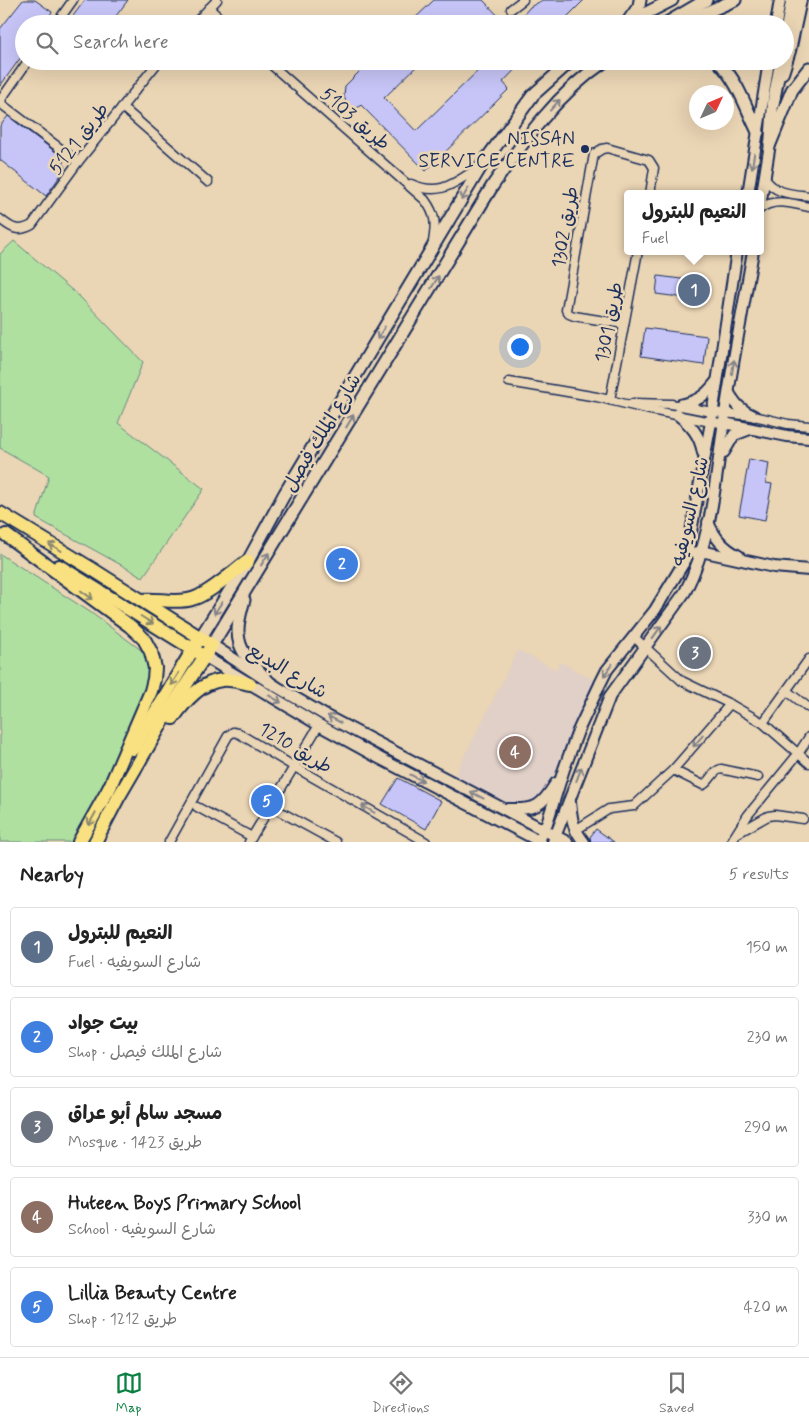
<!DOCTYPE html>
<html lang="en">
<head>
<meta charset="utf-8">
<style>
  :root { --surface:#fff; --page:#f2f2f2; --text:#222; --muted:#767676; --line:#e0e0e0; --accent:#0b8043 }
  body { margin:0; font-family:Mynerve,"Playpen Sans Arabic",sans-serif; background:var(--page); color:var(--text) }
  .compass { position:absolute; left:689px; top:85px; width:45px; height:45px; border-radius:50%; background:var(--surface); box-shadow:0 5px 20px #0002; rotate:46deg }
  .you { position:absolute; left:519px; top:346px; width:18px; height:18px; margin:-12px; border:4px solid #fff; border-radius:50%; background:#1a73e8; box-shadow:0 0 0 8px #1a73e833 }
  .badge { display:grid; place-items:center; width:32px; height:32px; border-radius:50%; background:var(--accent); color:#fff; font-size:16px; font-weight:700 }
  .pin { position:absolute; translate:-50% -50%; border:2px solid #fff; box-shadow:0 1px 5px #0006 }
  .popup { position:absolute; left:624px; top:190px; width:140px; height:65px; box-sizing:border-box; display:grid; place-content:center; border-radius:5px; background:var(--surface); filter:drop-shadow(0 1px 4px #0005); font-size:16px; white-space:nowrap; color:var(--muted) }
  .popup b { font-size:19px; color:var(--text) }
  .popup::after { content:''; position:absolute; left:50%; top:100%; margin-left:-10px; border:10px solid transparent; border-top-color:var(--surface) }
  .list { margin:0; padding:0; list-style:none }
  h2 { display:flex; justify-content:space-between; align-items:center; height:65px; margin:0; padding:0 20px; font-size:21px }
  h2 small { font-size:16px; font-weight:400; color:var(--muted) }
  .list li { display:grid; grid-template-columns:32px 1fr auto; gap:15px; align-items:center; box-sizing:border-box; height:80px; margin:0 10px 10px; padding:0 10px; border:1px solid var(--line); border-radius:5px }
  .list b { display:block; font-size:19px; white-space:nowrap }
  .list p { margin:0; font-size:16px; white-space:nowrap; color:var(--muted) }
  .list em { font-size:16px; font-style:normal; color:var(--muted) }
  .icon { flex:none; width:28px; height:28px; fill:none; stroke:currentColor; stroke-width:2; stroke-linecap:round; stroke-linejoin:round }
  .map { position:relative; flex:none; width:809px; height:842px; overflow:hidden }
  .search { position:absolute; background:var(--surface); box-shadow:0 5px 20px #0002; left:15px; right:15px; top:15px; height:55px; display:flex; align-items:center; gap:12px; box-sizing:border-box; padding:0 18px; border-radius:28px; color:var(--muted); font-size:19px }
  .sheet { height:515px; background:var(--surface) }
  nav { display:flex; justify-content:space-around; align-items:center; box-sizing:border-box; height:70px; border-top:1px solid var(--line); background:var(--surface); font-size:14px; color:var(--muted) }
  nav a { display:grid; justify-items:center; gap:2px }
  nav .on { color:var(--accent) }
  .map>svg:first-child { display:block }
</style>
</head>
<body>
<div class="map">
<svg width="809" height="842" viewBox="0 0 809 842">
  <rect width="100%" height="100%" fill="#ead5b4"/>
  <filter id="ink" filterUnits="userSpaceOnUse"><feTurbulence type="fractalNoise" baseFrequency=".02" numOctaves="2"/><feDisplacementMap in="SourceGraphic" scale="10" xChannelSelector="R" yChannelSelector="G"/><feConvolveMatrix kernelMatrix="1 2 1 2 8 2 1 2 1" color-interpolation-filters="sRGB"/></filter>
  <g filter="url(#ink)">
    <polygon fill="#e0d0c8" points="518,650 556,670 560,662 594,680 573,726 550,790 532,807 518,810 454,777"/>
    <g fill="#afe0a0" stroke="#65887f">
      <polygon points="14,241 80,297 143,362 118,423 204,489 143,577 36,518 49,476 0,448 0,254"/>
      <polygon points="0,554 90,612 145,653 149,678 103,789 73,842 0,842"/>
    </g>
    <g fill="#c7c5f7" stroke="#1b2f5e">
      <polygon points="23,0 35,0 52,12 44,24 24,24 24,53 0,86 0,29"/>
      <polygon points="85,0 128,0 110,24 67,24"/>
      <polygon points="434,0 483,0 506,24 409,24"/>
      <polygon points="543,0 584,0 560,24 515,24 530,7"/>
      <polygon points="370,61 422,61 384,98 416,131 488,61 523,61 503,82 509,89 426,171 361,105 356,109 347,105 344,96 345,86"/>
      <polygon points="8,116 65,159 63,162 65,169 46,196 0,160 0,126"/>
      <polygon points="658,276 704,282 702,300 656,294"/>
      <polygon points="645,328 707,336 704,365 641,356"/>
      <polygon points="749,459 769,463 766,483 772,484 765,520 739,515"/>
      <polygon points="398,778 441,801 426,829 382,804"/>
      <polygon points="596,829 614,842 591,842 590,837"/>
    </g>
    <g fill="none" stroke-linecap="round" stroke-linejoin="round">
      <g stroke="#1b2f5e" stroke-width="11">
        <g id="minor">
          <polyline points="209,8 226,24"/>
          <polyline points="511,9 523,0"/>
          <polyline points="56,24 73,0"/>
          <polyline points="194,24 217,0"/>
          <path d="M267,61l158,139c11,15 11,24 8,42"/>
          <polyline points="0,103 78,162"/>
          <polyline points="1,103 2,98 28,61"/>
          <polyline points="122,107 208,182"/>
          <path d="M765,178c9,16 28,16 44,18"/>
          <path d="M411,184c29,13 43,-1 67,-16"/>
          <path d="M760,209c14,-12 33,-5 49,-2"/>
          <path d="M0,219c11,9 18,14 32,6l46,-63 81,-101"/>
          <polyline points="624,324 574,316 569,314 566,310 594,154 602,149 607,148 649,160 654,168 650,194"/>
          <polyline points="509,382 597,397 646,409 711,422 724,423"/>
          <polyline points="610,400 638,251"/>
          <polyline points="633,403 671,404 712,412 754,416 788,424 809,426"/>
          <polyline points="634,637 682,681 730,704 763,723 809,763"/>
          <polyline points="787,691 809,708"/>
          <polyline points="763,723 809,659"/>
          <path d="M673,770l30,15c8,-4 9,-14 18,-16l37,8"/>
          <polyline points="270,806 336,842"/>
          <polyline points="197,807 252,837"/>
          <polyline points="574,831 609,809 634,806 673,770 730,704"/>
          <polyline points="738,833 768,816 775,815 803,819"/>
          <polyline points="169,842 228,736 233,732 238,733 293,766 426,842"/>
          <polyline points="249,842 319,725"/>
          <polyline points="731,842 748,815 798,754 809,737"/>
        </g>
      </g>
      <g stroke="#1b2f5e" stroke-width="14">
        <g id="tertiary">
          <polyline points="776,24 780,0"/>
          <polyline points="783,73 790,51 801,0"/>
          <polyline points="748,194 769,61"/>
          <polyline points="760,206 770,144 773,104 775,96"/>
          <path d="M729,393c7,12 13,18 25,23"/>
          <path d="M680,405c18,-4 25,-9 36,-23"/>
          <path d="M677,414c14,11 23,21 26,39"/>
          <polyline points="724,423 787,436 809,438"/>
          <polyline points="724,452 734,435 750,429"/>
          <path d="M708,522c7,16 15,26 31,34"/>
          <polyline points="695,553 701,551 774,567 809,570"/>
          <polyline points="212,645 277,687 328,717 567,842"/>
          <polyline points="204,656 319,725 381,759 541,842"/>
          <path d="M570,802c2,18 2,25 14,40"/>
          <path d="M508,809c28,1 33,-2 48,-26"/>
          <polyline points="539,841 547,823 564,769 578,731 600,684 607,670 655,610 686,559 711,422 737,251"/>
          <path d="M553,842l57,-146 75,-104c28,-54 31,-119 40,-178 8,-55 19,-109 28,-163"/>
        </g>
      </g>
      <g stroke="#1b2f5e" stroke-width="15">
        <g id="secondary">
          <polyline points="629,20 639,6 640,0"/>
          <polyline points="625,24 672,0"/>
          <polyline points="665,24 706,0"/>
          <polyline points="679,24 735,0"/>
          <polyline points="785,37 792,0"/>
          <path d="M718,61c21,22 27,45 40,71"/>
          <polyline points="773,104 781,61"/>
          <polyline points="770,144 792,90 809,68"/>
          <path d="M244,600c-13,43 -5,50 25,82"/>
          <polyline points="201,637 248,561 285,493 482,165 533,95 571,61"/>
          <path d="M212,645l281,-460c32,-46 65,-92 112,-124"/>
        </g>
      </g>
      <g stroke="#1b2f5e" stroke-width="16">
        <g id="primary">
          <polyline points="0,513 92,569 212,645 167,714 118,798 95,842"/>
          <polyline points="6,535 130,626 144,639 151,652 155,668 154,679 151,691 108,791"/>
          <polyline points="59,566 204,656"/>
          <path d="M141,600c17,-2 34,4 51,-1 16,-4 42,-28 56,-38"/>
          <path d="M173,718c12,-17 28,-36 49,-38 9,-1 19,2 28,4"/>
          <polyline points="133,749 198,641"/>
          <polyline points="79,842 111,785"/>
        </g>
      </g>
      <use href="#minor" stroke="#ead5b4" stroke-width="8"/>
      <use href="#tertiary" stroke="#ead5b4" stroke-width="10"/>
      <use href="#secondary" stroke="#ead5b4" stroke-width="11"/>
      <use href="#primary" stroke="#f9e181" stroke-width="12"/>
    </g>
    <defs><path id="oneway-shaft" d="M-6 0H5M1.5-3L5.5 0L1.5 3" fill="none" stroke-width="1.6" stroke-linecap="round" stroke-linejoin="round" transform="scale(1.25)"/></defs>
    <g stroke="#828289">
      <use href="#oneway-shaft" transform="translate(555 105) rotate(-48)"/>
      <use href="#oneway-shaft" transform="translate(753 161) rotate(99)"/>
      <use href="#oneway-shaft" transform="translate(465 194) rotate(121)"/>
      <use href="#oneway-shaft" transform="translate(435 282) rotate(-59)"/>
      <use href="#oneway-shaft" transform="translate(381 333) rotate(121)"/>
      <use href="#oneway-shaft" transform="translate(733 367) rotate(-81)"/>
      <use href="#oneway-shaft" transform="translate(350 421) rotate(-59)"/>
      <use href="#oneway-shaft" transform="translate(265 559) rotate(-58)"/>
      <use href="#oneway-shaft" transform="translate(218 608) rotate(123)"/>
      <use href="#oneway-shaft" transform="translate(657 632) rotate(-55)"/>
      <use href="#oneway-shaft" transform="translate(608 670) rotate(125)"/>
      <use href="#oneway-shaft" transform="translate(275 699) rotate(31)"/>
      <use href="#oneway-shaft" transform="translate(334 719) rotate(-152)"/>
      <use href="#oneway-shaft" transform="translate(698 741) rotate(131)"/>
      <use href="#oneway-shaft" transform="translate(579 774) rotate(-69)"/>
      <use href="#oneway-shaft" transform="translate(417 778) rotate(27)"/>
      <use href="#oneway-shaft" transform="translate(477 795) rotate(-152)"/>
      <use href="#oneway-shaft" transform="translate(368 809) rotate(-150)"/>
    </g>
    <g stroke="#8a8870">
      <use href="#oneway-shaft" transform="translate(55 547) rotate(-149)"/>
      <use href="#oneway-shaft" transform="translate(87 595) rotate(36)"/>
      <use href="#oneway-shaft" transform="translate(147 620) rotate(32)"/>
      <use href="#oneway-shaft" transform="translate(175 679) rotate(121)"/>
      <use href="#oneway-shaft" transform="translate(92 819) rotate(119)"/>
    </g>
  </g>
  <circle fill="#1b2f5e" stroke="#ead5b4" stroke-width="2" cx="585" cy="149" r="5"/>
  <g text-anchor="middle" stroke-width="5" stroke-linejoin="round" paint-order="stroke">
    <g font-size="19" fill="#1b2f5e" stroke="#ead5b4">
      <text transform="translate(356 118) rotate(41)" y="7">طريق 5103</text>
      <text transform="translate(78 138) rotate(-52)" y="7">طريق 5121</text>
      <text transform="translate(564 227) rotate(-80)" y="7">طريق 1302</text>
      <text transform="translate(608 322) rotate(-79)" y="7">طريق 1301</text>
      <text transform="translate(321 432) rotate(-59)" y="7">شارع الملك فيصل</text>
      <text transform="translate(689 511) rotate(-77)" y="7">شارع السويفيه</text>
      <text transform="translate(288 670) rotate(31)" y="7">شارع البديع</text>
      <text transform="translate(296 747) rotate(31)" y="7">طريق 1210</text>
    </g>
    <g font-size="19" fill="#1b2f5e" stroke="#ead5b4" text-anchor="end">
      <text x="575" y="145">NISSAN<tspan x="575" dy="22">SERVICE CENTRE</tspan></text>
    </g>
  </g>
</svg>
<svg class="compass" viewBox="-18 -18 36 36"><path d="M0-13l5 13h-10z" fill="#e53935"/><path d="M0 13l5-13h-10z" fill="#767676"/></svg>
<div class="you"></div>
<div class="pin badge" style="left:694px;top:290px;background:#5c6f8a">1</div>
<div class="popup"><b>النعيم للبترول</b>Fuel</div>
<div class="pin badge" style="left:342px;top:564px;background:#3f7fe0">2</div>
<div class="pin badge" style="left:695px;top:653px;background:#6b7280">3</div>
<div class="pin badge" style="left:515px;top:752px;background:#8d6e63">4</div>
<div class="pin badge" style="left:267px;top:801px;background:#3f7fe0">5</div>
<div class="search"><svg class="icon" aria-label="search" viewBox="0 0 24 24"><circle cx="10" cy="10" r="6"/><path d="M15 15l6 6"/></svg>Search here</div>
</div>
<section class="sheet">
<h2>Nearby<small>5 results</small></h2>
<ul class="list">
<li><span class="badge" style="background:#5c6f8a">1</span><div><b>النعيم للبترول</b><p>Fuel · شارع السويفيه</p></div><em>150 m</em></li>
<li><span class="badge" style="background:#3f7fe0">2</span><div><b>بيت جواد</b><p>Shop · شارع الملك فيصل</p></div><em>230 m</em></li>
<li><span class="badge" style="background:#6b7280">3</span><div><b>مسجد سالم أبو عراق</b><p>Mosque · طريق 1423</p></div><em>290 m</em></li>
<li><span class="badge" style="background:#8d6e63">4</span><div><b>Huteen Boys Primary School</b><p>School · شارع السويفيه</p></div><em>330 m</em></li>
<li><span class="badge" style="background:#3f7fe0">5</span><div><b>Lillia Beauty Centre</b><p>Shop · طريق 1212</p></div><em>420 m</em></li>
</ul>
</section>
<nav>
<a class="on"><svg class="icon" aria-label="map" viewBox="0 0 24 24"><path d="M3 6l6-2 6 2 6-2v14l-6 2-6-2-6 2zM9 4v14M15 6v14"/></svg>Map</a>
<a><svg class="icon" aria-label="directions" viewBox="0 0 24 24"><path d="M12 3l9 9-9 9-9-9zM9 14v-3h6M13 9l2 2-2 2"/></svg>Directions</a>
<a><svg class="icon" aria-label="saved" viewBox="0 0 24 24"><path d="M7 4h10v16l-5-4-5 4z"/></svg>Saved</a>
</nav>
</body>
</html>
